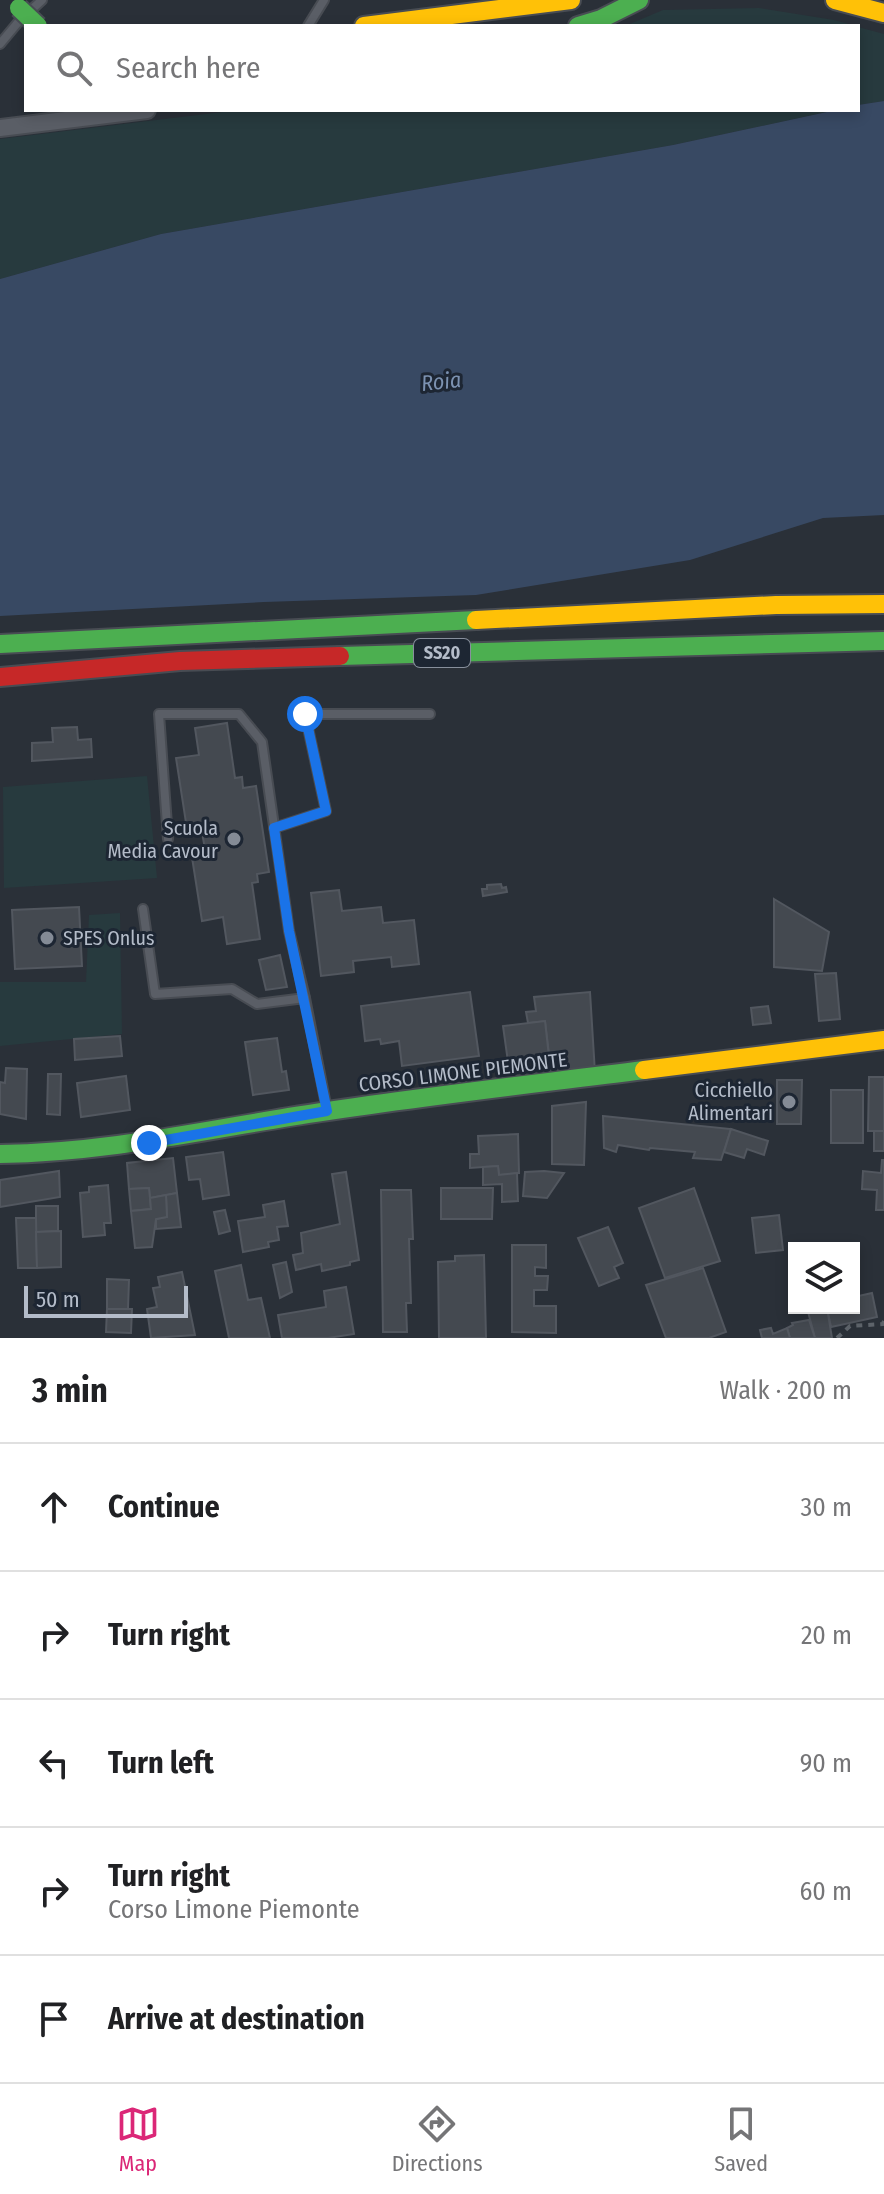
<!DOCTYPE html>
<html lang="en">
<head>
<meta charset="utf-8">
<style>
  :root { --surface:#fff; --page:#f2f2f2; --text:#202124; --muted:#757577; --line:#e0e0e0; --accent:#db2777 }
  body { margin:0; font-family:"Fira Sans Condensed",sans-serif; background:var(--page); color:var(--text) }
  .controls { position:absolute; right:24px; bottom:24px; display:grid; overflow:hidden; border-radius:0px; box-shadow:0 4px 12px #0003 }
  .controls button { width:72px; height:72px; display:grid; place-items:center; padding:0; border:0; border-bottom:2px solid var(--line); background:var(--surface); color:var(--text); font:40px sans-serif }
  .scale { position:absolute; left:24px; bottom:20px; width:164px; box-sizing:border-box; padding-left:8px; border:4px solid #b4bcc9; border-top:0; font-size:22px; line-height:28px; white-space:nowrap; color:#b4bcc9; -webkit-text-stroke:6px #1d2633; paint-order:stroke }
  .stop { position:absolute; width:24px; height:24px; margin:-18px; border:6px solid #1a73e8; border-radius:50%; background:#fff }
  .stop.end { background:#1a73e8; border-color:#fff; box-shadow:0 2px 8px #0008 }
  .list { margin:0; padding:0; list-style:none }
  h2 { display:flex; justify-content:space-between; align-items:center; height:104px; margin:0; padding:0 32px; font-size:34px }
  h2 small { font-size:26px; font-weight:400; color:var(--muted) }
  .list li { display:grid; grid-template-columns:52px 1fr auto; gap:24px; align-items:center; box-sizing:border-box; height:128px; padding:0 32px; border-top:2px solid var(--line) }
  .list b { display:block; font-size:30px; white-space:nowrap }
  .list p { margin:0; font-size:26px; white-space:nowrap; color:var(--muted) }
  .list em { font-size:26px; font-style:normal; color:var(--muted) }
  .icon { flex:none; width:44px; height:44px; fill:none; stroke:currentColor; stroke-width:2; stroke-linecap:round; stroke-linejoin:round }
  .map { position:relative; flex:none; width:884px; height:1338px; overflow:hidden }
  .search { position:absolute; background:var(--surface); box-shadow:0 4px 12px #0003; left:24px; right:24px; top:24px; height:88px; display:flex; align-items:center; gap:20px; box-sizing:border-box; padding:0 28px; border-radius:0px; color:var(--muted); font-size:30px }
  .sheet { height:744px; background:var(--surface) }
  nav { display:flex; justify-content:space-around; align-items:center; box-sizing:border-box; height:112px; border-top:2px solid var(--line); background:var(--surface); font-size:22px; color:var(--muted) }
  nav a { display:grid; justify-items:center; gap:4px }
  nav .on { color:var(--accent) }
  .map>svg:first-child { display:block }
</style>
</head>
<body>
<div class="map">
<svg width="884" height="1338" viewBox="0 0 884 1338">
  <rect width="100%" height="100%" fill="#2a3038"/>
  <g fill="#273a3e">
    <polygon points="759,8 834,20 856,26 625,26 663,10"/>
    <polygon points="858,27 884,34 884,101 858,105"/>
    <polygon points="239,110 836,110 673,145 161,234 0,279 0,139"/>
    <polygon points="147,776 157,878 4,888 3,787"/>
    <polygon points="120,913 122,1034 0,1046 0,982 86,982 89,915"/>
  </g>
  <polygon fill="#384963" points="884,101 884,515 823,518 690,560 476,595 264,602 0,616 0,279 161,234 673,145 836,110 858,110 858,105"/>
  <g fill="#444950" stroke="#52575f" stroke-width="2">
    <polygon points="227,723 235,778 242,777 243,788 256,786 269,872 257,874 258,882 252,883 260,939 227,944 223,917 202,921 191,851 205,849 201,827 187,829 176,758 199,755 195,728"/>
    <polygon points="77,727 78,740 91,739 92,757 32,761 32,743 53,742 52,728"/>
    <polygon points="501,884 502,888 506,887 507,892 483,896 482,889 487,889 487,885"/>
    <polygon points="339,890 342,911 381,907 383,923 414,920 419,964 392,967 391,957 353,961 354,972 321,976 311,893"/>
    <polygon points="774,899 829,932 822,971 774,967"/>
    <polygon points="79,907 82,966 15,969 12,910"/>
    <polygon points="280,955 287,987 266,990 259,960"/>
    <polygon points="836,973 840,1019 819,1021 815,974"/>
    <polygon points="470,992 479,1056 402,1066 399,1041 381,1044 380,1039 365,1041 361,1006"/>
    <polygon points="590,992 595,1073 552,1079 545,1021 528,1023 526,1012 536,1011 534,997"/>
    <polygon points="768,1006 771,1023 753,1025 751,1008"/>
    <polygon points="545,1021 549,1057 508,1062 503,1026"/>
    <polygon points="120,1036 122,1056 75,1060 74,1039"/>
    <polygon points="277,1038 282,1072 286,1071 289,1090 253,1095 245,1042"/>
    <polygon points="6,1068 27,1069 26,1119 0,1114 0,1082 5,1083"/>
    <polygon points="48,1074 61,1074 60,1115 47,1114"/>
    <polygon points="126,1076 130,1110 81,1117 77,1083"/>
    <polygon points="869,1077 884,1077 884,1131 868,1131"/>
    <polygon points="777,1080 802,1080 801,1124 777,1124"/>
    <rect x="831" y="1090" width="32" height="53"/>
    <polygon points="586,1102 584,1165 552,1164 552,1106"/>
    <polygon points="603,1116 731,1129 721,1160 693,1158 695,1152 650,1148 649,1150 618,1145 616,1152 604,1148"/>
    <polygon points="731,1129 768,1141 764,1155 747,1149 744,1158 724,1152"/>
    <rect x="874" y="1131" width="10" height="20"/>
    <polygon points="518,1134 519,1173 499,1175 498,1166 470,1168 470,1154 479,1154 478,1136"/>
    <polygon points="223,1152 229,1195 203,1199 200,1179 189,1180 186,1157"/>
    <polygon points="173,1158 177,1193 150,1198 149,1188 129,1189 127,1163"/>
    <polygon points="882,1160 884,1160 884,1210 876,1210 877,1190 862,1189 863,1171 881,1173"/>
    <polygon points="498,1166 499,1175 517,1173 518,1201 502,1202 502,1184 483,1185 483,1167"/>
    <polygon points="59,1171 60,1197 0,1207 0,1180"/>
    <polygon points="544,1171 564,1173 547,1198 523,1196 525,1172"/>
    <polygon points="346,1172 359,1260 350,1262 350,1265 322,1271 321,1264 296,1270 293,1255 303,1253 301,1233 340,1224 332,1174"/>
    <polygon points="108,1185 111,1223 104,1223 105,1235 83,1237 80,1193 89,1192 89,1187"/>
    <polygon points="149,1188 151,1209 131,1211 129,1189"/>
    <polygon points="441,1188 493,1188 492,1219 441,1219"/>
    <polygon points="694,1188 720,1261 665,1278 639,1208"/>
    <polygon points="381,1190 411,1190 413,1239 409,1239 411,1303 406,1303 407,1332 383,1332"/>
    <polygon points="177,1193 181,1227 156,1229 156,1219 167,1217 166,1195"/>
    <polygon points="166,1195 167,1217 156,1219 152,1247 135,1248 131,1211 151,1209 150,1198"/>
    <polygon points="284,1201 288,1226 277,1227 279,1240 268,1242 269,1247 243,1252 238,1221 265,1217 263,1205"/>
    <polygon points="36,1206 58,1206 58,1231 36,1232"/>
    <polygon points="225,1210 230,1231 219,1234 214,1212"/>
    <polygon points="779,1215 783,1250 756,1253 752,1218"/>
    <polygon points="16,1218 36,1218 37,1268 18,1268"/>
    <polygon points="608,1227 623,1263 614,1267 619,1278 599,1286 578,1238"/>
    <polygon points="61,1231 61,1267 37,1268 36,1232"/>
    <polygon points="512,1245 546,1245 546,1268 535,1267 535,1276 548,1276 547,1290 534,1290 534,1306 556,1306 556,1333 512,1332"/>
    <polygon points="484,1255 486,1338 439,1338 438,1262 455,1261 455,1256"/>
    <polygon points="286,1262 292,1292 280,1298 273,1265"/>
    <polygon points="241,1265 248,1300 261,1298 270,1338 229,1338 215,1271"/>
    <polygon points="703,1268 726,1332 709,1338 666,1338 646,1285"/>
    <polygon points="182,1272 195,1335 151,1338 147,1309 157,1307 153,1288 160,1287 158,1277"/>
    <polygon points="107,1279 129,1280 128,1309 107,1309"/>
    <polygon points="346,1287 354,1334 328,1338 282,1338 278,1315 326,1307 324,1291"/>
    <polygon points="872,1293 877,1317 831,1327 827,1308 854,1308 854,1297"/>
    <polygon points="807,1308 827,1308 832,1338 815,1338"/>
    <polygon points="107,1309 132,1309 131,1333 106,1332"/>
    <polygon points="809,1320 815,1338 790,1338 787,1328 793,1325 792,1323"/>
    <polygon points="771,1328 773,1334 787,1328 790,1338 762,1338 760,1330"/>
  </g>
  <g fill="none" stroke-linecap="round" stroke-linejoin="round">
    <g stroke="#484c53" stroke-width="12">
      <g id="lane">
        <polyline points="30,11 42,0"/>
        <polyline points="308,26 324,0"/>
        <polyline points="0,44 20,20"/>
        <polyline points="274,828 326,811 305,714 430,714"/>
        <polyline points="168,839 159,714 239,714 262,742 289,931 305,998"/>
        <polyline points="143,909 155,994 232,989 257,1004 305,998 327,1110"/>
      </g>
    </g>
    <g stroke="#484c53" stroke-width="20">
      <polyline id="street" points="0,128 147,110"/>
    </g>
    <g stroke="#484c53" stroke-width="22">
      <g id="fast">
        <polyline points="578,26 601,19 639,0"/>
        <polyline points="0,644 476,620"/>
        <polyline points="340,656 884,641"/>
        <path d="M0,1154c98,-1 192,-21 289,-37 118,-19 237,-32 355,-47"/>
      </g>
    </g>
    <g stroke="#484c53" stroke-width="22">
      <g id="slow">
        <polyline points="835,0 884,13"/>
        <polyline points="364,26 571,0"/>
        <polyline points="476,620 776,605 884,604"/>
        <polyline points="644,1070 884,1040"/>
      </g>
    </g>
    <g stroke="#484c53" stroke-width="22">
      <polyline id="jam" points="0,677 180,661 340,656"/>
    </g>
    <polyline stroke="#5d636a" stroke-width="4" stroke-dasharray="6 6" stroke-linecap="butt" points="837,1338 850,1326 883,1324 884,1321"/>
    <use href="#lane" stroke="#5a5e66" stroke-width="8"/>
    <use href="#street" stroke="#5a5e66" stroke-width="16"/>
    <use href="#fast" stroke="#4caf50" stroke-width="18"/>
    <use href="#slow" stroke="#ffc107" stroke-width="18"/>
    <use href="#jam" stroke="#c62828" stroke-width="18"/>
    <g stroke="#474c53" stroke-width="22" stroke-linecap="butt">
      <polyline id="fast-bridge" points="19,8 38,26"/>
    </g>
    <use href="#fast-bridge" stroke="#4caf50" stroke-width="18"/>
  </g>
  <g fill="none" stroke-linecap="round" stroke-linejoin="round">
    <polyline stroke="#1a73e8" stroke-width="10" points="149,1143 327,1111 289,931 274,828 326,811 305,714"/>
  </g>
  <g fill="#848b96" stroke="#1d2633" stroke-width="3">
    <circle cx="234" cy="839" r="8"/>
    <circle cx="47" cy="938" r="8"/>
    <circle cx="789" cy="1102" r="8"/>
  </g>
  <g text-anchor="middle" stroke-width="6" stroke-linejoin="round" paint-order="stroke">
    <rect fill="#1d2633" stroke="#878f9c" stroke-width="2" x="414" y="639" width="56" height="28" rx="6"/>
    <g font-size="18" font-weight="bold" fill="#b4bcc9">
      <text x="442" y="659">SS20</text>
    </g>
    <g font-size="20" fill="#b4bcc9" stroke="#1d2633" text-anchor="end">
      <text x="218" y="835">Scuola<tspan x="218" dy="23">Media Cavour</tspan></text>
      <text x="63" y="945" text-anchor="start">SPES Onlus</text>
      <text x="773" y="1097">Cicchiello<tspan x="773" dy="23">Alimentari</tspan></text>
    </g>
    <g font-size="20" fill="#b4bcc9" stroke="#1d2633">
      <text transform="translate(463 1072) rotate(-7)" y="7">CORSO LIMONE PIEMONTE</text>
    </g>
    <g font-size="22" font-style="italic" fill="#7c92b1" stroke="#1d2633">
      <text transform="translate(441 381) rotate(-6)" y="8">Roia</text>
    </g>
  </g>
</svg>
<div class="controls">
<button><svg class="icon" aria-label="layers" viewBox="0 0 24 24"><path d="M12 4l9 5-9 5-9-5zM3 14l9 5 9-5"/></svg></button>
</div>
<div class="scale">50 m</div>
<div class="stop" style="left:305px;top:714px"></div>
<div class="stop end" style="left:149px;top:1143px"></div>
<div class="search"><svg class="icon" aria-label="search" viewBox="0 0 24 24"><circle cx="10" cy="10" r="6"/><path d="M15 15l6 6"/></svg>Search here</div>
</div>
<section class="sheet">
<h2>3 min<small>Walk · 200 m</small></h2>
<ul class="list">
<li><svg class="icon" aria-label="ahead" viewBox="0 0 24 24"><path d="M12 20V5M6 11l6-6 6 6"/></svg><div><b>Continue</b></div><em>30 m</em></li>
<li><svg class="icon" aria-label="right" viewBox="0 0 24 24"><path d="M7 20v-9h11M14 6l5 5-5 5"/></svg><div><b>Turn right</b></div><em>20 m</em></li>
<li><svg class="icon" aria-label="left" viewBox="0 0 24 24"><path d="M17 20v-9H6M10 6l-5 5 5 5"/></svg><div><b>Turn left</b></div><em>90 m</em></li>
<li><svg class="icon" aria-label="right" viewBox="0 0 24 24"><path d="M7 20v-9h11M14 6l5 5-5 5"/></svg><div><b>Turn right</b><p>Corso Limone Piemonte</p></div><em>60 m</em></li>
<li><svg class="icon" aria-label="arrive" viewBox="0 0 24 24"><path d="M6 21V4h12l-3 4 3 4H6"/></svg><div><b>Arrive at destination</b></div></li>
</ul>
</section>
<nav>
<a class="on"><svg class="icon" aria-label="map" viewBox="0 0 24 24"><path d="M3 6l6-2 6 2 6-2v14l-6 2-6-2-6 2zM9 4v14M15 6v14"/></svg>Map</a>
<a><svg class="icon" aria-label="directions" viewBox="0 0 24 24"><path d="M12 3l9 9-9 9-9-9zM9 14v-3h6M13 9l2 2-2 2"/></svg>Directions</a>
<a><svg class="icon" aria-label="saved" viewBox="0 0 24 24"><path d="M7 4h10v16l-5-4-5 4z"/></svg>Saved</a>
</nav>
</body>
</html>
